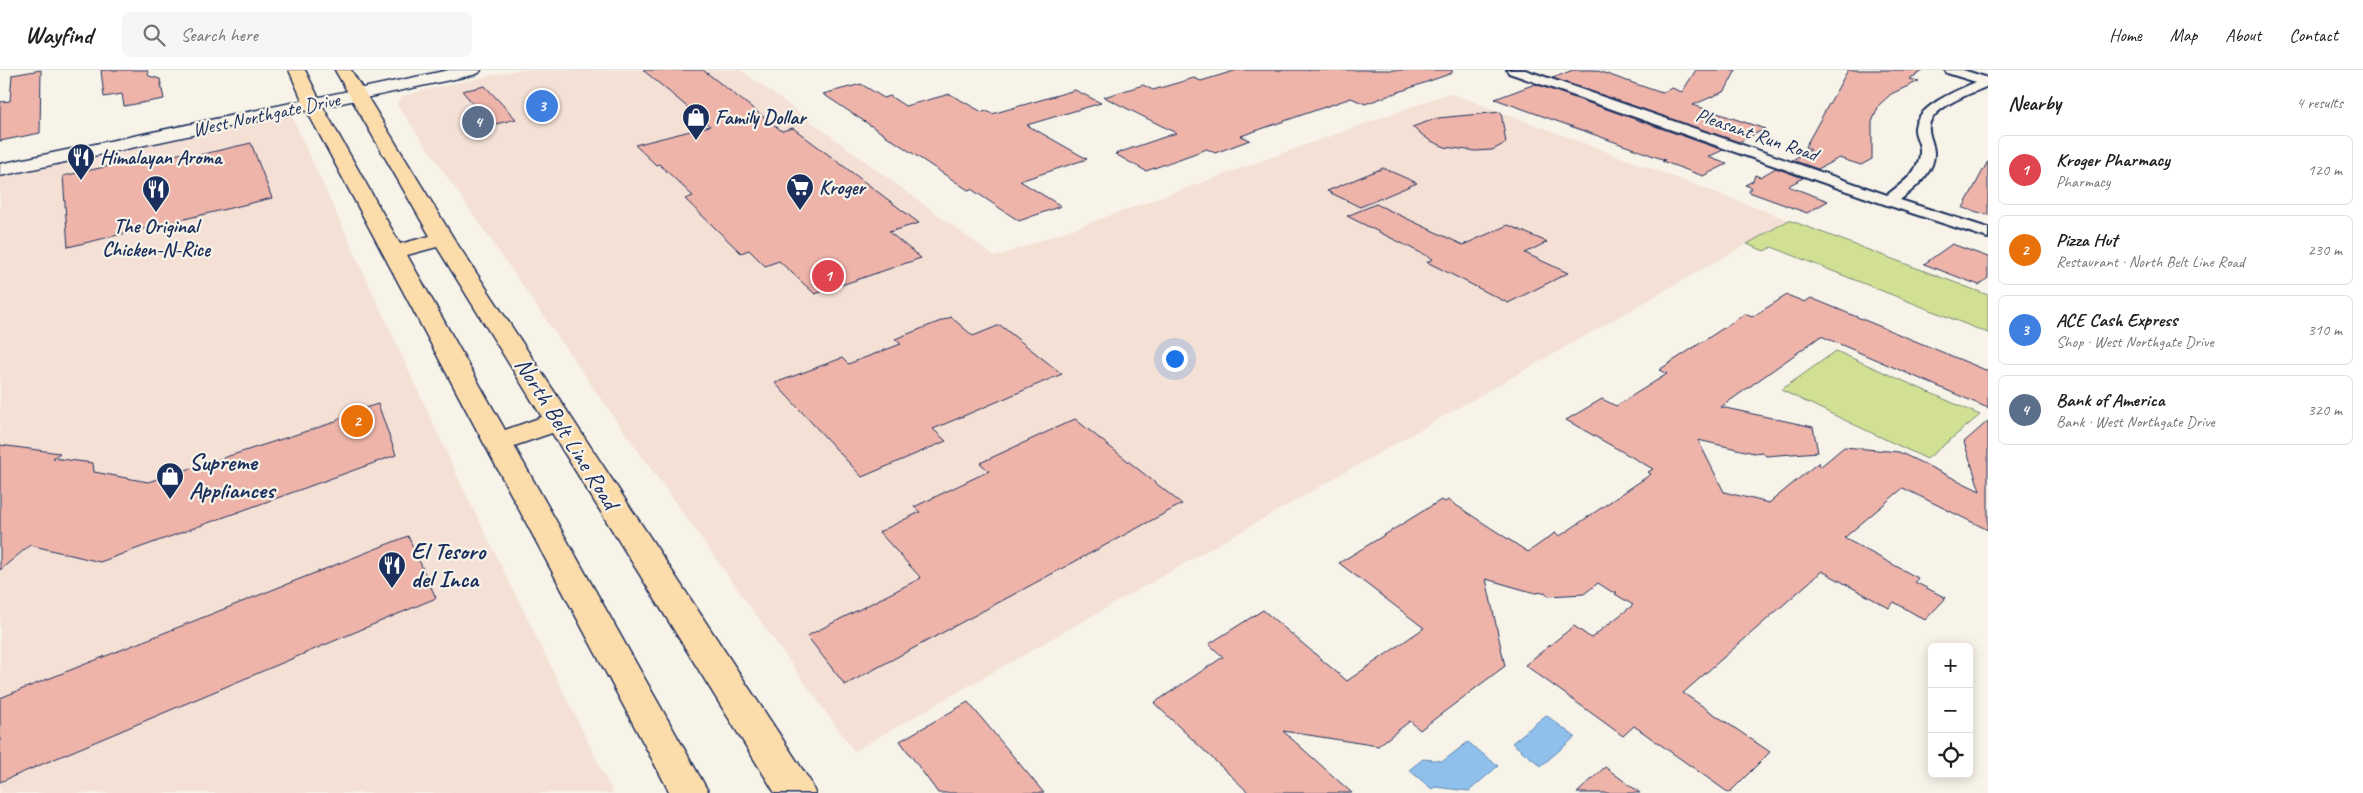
<!DOCTYPE html>
<html lang="en">
<head>
<meta charset="utf-8">
<style>
  :root { --surface:#fff; --page:#f6f6f6; --text:#202124; --muted:#757577; --line:#e0e0e0; --accent:#1b2f5e }
  body { margin:0; font-family:Caveat,sans-serif; background:var(--page); color:var(--text) }
  .controls { position:absolute; right:15px; bottom:15px; display:grid; overflow:hidden; border-radius:8px; box-shadow:0 2px 12px #0003 }
  .controls button { width:45px; height:45px; display:grid; place-items:center; padding:0; border:0; border-bottom:1px solid var(--line); background:var(--surface); color:var(--text); font:25px sans-serif }
  .you { position:absolute; left:1174px; top:288px; width:18px; height:18px; margin:-12px; border:4px solid #fff; border-radius:50%; background:#1a73e8; box-shadow:0 0 0 8px #1a73e833 }
  .badge { display:grid; place-items:center; width:32px; height:32px; border-radius:50%; background:var(--accent); color:#fff; font-size:16px; font-weight:700 }
  .pin { position:absolute; translate:-50% -50%; border:2px solid #fff; box-shadow:0 1px 5px #0006 }
  .list { margin:0; padding:0; list-style:none }
  h2 { display:flex; justify-content:space-between; align-items:center; height:65px; margin:0; padding:0 20px; font-size:21px }
  h2 small { font-size:16px; font-weight:400; color:var(--muted) }
  .list li { display:grid; grid-template-columns:32px 1fr auto; gap:15px; align-items:center; box-sizing:border-box; height:70px; margin:0 10px 10px; padding:0 10px; border:1px solid var(--line); border-radius:8px }
  .list b { display:block; font-size:19px; white-space:nowrap }
  .list p { margin:0; font-size:16px; white-space:nowrap; color:var(--muted) }
  .list em { font-size:16px; font-style:normal; color:var(--muted) }
  .icon { flex:none; width:28px; height:28px; fill:none; stroke:currentColor; stroke-width:2; stroke-linecap:round; stroke-linejoin:round }
  .map { position:relative; flex:none; width:1988px; height:723px; overflow:hidden }
  header { display:flex; align-items:center; gap:30px; box-sizing:border-box; height:70px; padding:0 25px; background:var(--surface); border-bottom:1px solid var(--line) }
  header strong { font-size:24px }
  nav { display:flex; gap:28px; margin-inline-start:auto; font-size:18px }
  .search { width:350px; height:45px; background:var(--page); display:flex; align-items:center; gap:12px; box-sizing:border-box; padding:0 18px; border-radius:8px; color:var(--muted); font-size:19px }
  main { display:flex }
  aside { flex:1; background:var(--surface) }
  .map>svg:first-child { display:block }
</style>
</head>
<body>
<header>
<strong>Wayfind</strong>
<div class="search"><svg class="icon" aria-label="search" viewBox="0 0 24 24"><circle cx="10" cy="10" r="6"/><path d="M15 15l6 6"/></svg>Search here</div>
<nav><a>Home</a><a>Map</a><a>About</a><a>Contact</a></nav>
</header>
<main>
<div class="map">
<svg width="1988" height="723" viewBox="0 0 1988 723">
  <rect width="100%" height="100%" fill="#f7f3e8"/>
  <filter id="ink" filterUnits="userSpaceOnUse"><feTurbulence type="fractalNoise" baseFrequency=".02" numOctaves="2"/><feDisplacementMap in="SourceGraphic" scale="10" xChannelSelector="R" yChannelSelector="G"/><feConvolveMatrix kernelMatrix="1 2 1 2 8 2 1 2 1" color-interpolation-filters="sRGB"/></filter>
  <g filter="url(#ink)">
    <g fill="#f4e0d5">
      <polygon points="517,0 741,0 995,187 1450,23 1789,150 854,681 601,329 396,33 404,26 420,21"/>
      <polygon points="291,45 460,412 613,723 0,723 0,108"/>
    </g>
    <g fill="#d2e093" stroke="#768878">
      <polygon points="1789,150 1988,225 1988,263 1772,177 1764,181 1747,174"/>
      <polygon points="1836,281 1980,345 1927,389 1781,320"/>
    </g>
    <g fill="#8fc0eb" stroke="#6186b3">
      <polygon points="1546,645 1575,667 1541,696 1512,673"/>
      <polygon points="1468,672 1498,696 1469,721 1435,717 1432,719 1409,700 1423,689 1443,691"/>
    </g>
    <g fill="#eeb4aa" stroke="#1b2f5e">
      <polygon points="41,0 40,63 0,71 0,32 10,31 12,5"/>
      <polygon points="101,0 147,0 149,6 160,9 164,29 124,36 122,24 104,27"/>
      <polygon points="643,0 703,0 782,61 793,58 919,153 889,162 921,188 815,224 779,191 765,196 749,180 741,183 685,129 693,126 659,94 656,95 635,75 710,56"/>
      <polygon points="1237,0 1452,0 1452,3 1365,34 1351,28 1241,66 1250,70 1215,83 1207,79 1146,101 1115,84 1176,63 1104,27 1143,15 1153,20 1194,8 1201,11"/>
      <polygon points="1573,0 1595,0 1662,23 1672,18 1682,22 1696,0 1736,0 1725,21 1693,35 1765,59 1739,72 1552,8"/>
      <polygon points="1848,0 1925,0 1909,9 1919,11 1891,24 1879,35 1872,52 1872,89 1861,95 1839,88 1818,99 1792,90 1811,80 1805,77"/>
      <polygon points="861,14 884,28 890,26 905,36 950,24 982,42 987,41 992,44 1075,20 1101,33 1027,55 1087,89 1020,111 1061,136 1019,151 971,119 968,120 823,24"/>
      <polygon points="1535,14 1723,80 1708,87 1727,94 1703,106 1662,91 1665,90 1495,29"/>
      <polygon points="485,16 516,49 492,55 462,21"/>
      <polygon points="1501,42 1506,73 1492,80 1475,81 1445,77 1429,70 1412,57 1438,48"/>
      <polygon points="251,73 272,128 68,177 63,106 128,92 128,95 188,82 190,87"/>
      <polygon points="1988,91 1988,145 1963,138"/>
      <polygon points="1383,98 1417,113 1360,137 1327,121"/>
      <polygon points="1776,98 1803,108 1788,116 1828,131 1807,143 1749,122 1751,117 1745,115 1753,111 1755,105 1760,107"/>
      <polygon points="1376,134 1463,175 1508,155 1547,172 1525,183 1568,203 1508,233 1427,192 1433,189 1347,146"/>
      <polygon points="1952,174 1988,187 1988,208 1979,215 1924,194"/>
      <polygon points="1787,225 1805,232 1811,228 1988,301 1988,338 1821,266 1721,337 1813,357 1818,382 1766,386 1762,382 1754,383 1698,370 1724,422 1769,433 1819,392 1820,397 1844,377 1899,382 1980,421 1964,372 1988,351 1988,460 1903,418 1844,468 1918,508 1915,512 1946,528 1925,550 1894,532 1889,538 1822,501 1683,623 1770,682 1729,723 1634,656 1623,666 1525,595 1574,556 1591,568 1633,535 1615,524 1617,522 1612,522 1598,513 1584,524 1548,526 1545,522 1535,523 1486,509 1505,596 1420,660 1410,651 1378,676 1283,661 1352,723 1249,723 1154,633 1223,587 1209,574 1263,540 1347,611 1424,558 1339,493 1441,430 1445,432 1448,430 1528,482 1555,463 1560,466 1651,404 1648,402 1653,399 1566,350 1602,329 1616,336 1667,304 1659,300 1745,244 1752,247"/>
      <polygon points="951,247 973,266 1000,255 1062,304 933,359 946,371 862,407 775,313 842,288 848,294 901,274 895,269"/>
      <polygon points="378,334 396,385 100,492 30,475 0,500 0,375 60,383 53,388 93,393 94,402 148,412 335,352 345,344"/>
      <polygon points="1075,349 1182,434 845,615 807,566 921,508 879,462 920,442 914,437 989,401 980,393"/>
      <polygon points="408,466 436,528 0,712 0,628"/>
      <polygon points="968,632 1044,723 938,723 900,671"/>
      <polygon points="1605,697 1640,723 1577,723"/>
    </g>
    <g fill="none" stroke-linecap="round" stroke-linejoin="round">
      <g stroke="#1b2f5e" stroke-width="4">
        <path id="minor" d="M1507,0h18l362,125c15,-12 34,-23 33,-45 0,-8 -6,-15 -5,-23 4,-22 43,-37 61,-45l-29,-9 -2,-3h18l25,8v8c-18,8 -46,17 -57,34 -5,9 0,17 2,26 6,24 -17,41 -33,54l88,28v10l-104,-34 -375,-131z"/>
      </g>
      <g stroke="#1b2f5e" stroke-width="3">
        <polygon id="secondary" points="449,0 481,0 479,3 473,5 0,106 0,94"/>
      </g>
      <g stroke="#1b2f5e" stroke-width="3">
        <path id="primary" d="M289,0h16l19,39 76,135 30,-8 -95,-166h16l103,169 356,542 5,12h-40l-223,-360 -38,13 195,347h-39l-364,-684zM437,177l105,170 -37,13 -98,-175z"/>
      </g>
      <use href="#minor" fill="#f7f3e8" fill-rule="evenodd"/>
      <use href="#secondary" fill="#f7f3e8" fill-rule="evenodd"/>
      <use href="#primary" fill="#fddcac" fill-rule="evenodd"/>
    </g>
  </g>
  <defs>
    <g id="shop-pin" transform="scale(1.4375)"><path d="M0 17L-7.5 6A9.5 9.5 0 1 1 7.5 6Z" fill="#1b2f5e" stroke="#f7f3e8"/><path d="M-5-2.5h2.3a2.7 3.5 0 0 1 5.4 0H5L5.5 6h-11ZM-1.5-2.5h3a1.5 2.3 0 0 0-3 0Z" fill="#fff"/></g>
    <g id="restaurant-pin" transform="scale(1.4375)"><path d="M0 17L-7.5 6A9.5 9.5 0 1 1 7.5 6Z" fill="#1b2f5e" stroke="#f7f3e8"/><path d="M-5-6h1v4h1v-4h1v4h1v-4h1v5L-1.5 .5V6h-2V.5L-5-1ZM5-6V6H3V1.5H1.5Q1.5-4 5-6Z" fill="#fff"/></g>
    <g id="supermarket-pin" transform="scale(1.4375)"><path d="M0 17L-7.5 6A9.5 9.5 0 1 1 7.5 6Z" fill="#1b2f5e" stroke="#f7f3e8"/><path d="M-6-5.5h2.5l.6 2H6L4.5 2H-2.5L-4.4-4H-6ZM-1.5 3.2a1.3 1.3 0 1 0 .1 0ZM3 3.2a1.3 1.3 0 1 0 .1 0Z" fill="#fff"/></g>
  </defs>
  <g fill-rule="evenodd">
    <use href="#shop-pin" x="696" y="47"/>
    <use href="#restaurant-pin" x="81" y="87"/>
    <use href="#supermarket-pin" x="800" y="117"/>
    <use href="#restaurant-pin" x="156" y="119"/>
    <use href="#shop-pin" x="170" y="406"/>
    <use href="#restaurant-pin" x="392" y="495"/>
  </g>
  <g text-anchor="middle" stroke-width="4.5" stroke-linejoin="round" paint-order="stroke">
    <g font-size="20" fill="#1b2f5e" stroke="#f7f3e8">
      <text transform="translate(266 44) rotate(-12)" y="7">West Northgate Drive</text>
      <text transform="translate(1757 64) rotate(19)" y="7">Pleasant Run Road</text>
    </g>
    <g font-size="20" font-weight="bold" fill="#1b2f5e" stroke="#f7f3e8" text-anchor="start">
      <text x="715" y="54">Family Dollar</text>
      <text x="100" y="94">Himalayan Aroma</text>
      <text x="819" y="124">Kroger</text>
      <text x="156" y="163" text-anchor="middle">The Original<tspan x="156" dy="23">Chicken-N-Rice</tspan></text>
    </g>
    <g font-size="24" fill="#1b2f5e" stroke="#f7f3e8">
      <text transform="translate(567 363) rotate(58)" y="8">North Belt Line Road</text>
    </g>
    <g font-size="24" font-weight="bold" fill="#1b2f5e" stroke="#f7f3e8" text-anchor="start">
      <text x="189" y="400">Supreme<tspan x="189" dy="28">Appliances</tspan></text>
      <text x="411" y="489">El Tesoro<tspan x="411" dy="28">del Inca</tspan></text>
    </g>
  </g>
</svg>
<div class="controls">
<button>+</button>
<button>−</button>
<button><svg class="icon" aria-label="locate" viewBox="0 0 24 24"><circle cx="12" cy="12" r="6"/><path d="M12 2v4M12 18v4M2 12h4M18 12h4"/></svg></button>
</div>
<div class="you"></div>
<div class="pin badge" style="left:828px;top:206px;background:#e0444e">1</div>
<div class="pin badge" style="left:357px;top:351px;background:#e8710a">2</div>
<div class="pin badge" style="left:542px;top:36px;background:#3f7fe0">3</div>
<div class="pin badge" style="left:478px;top:52px;background:#5c6f8a">4</div>
</div>
<aside>
<h2>Nearby<small>4 results</small></h2>
<ul class="list">
<li><span class="badge" style="background:#e0444e">1</span><div><b>Kroger Pharmacy</b><p>Pharmacy</p></div><em>120 m</em></li>
<li><span class="badge" style="background:#e8710a">2</span><div><b>Pizza Hut</b><p>Restaurant · North Belt Line Road</p></div><em>230 m</em></li>
<li><span class="badge" style="background:#3f7fe0">3</span><div><b>ACE Cash Express</b><p>Shop · West Northgate Drive</p></div><em>310 m</em></li>
<li><span class="badge" style="background:#5c6f8a">4</span><div><b>Bank of America</b><p>Bank · West Northgate Drive</p></div><em>320 m</em></li>
</ul>
</aside>
</main>
</body>
</html>
